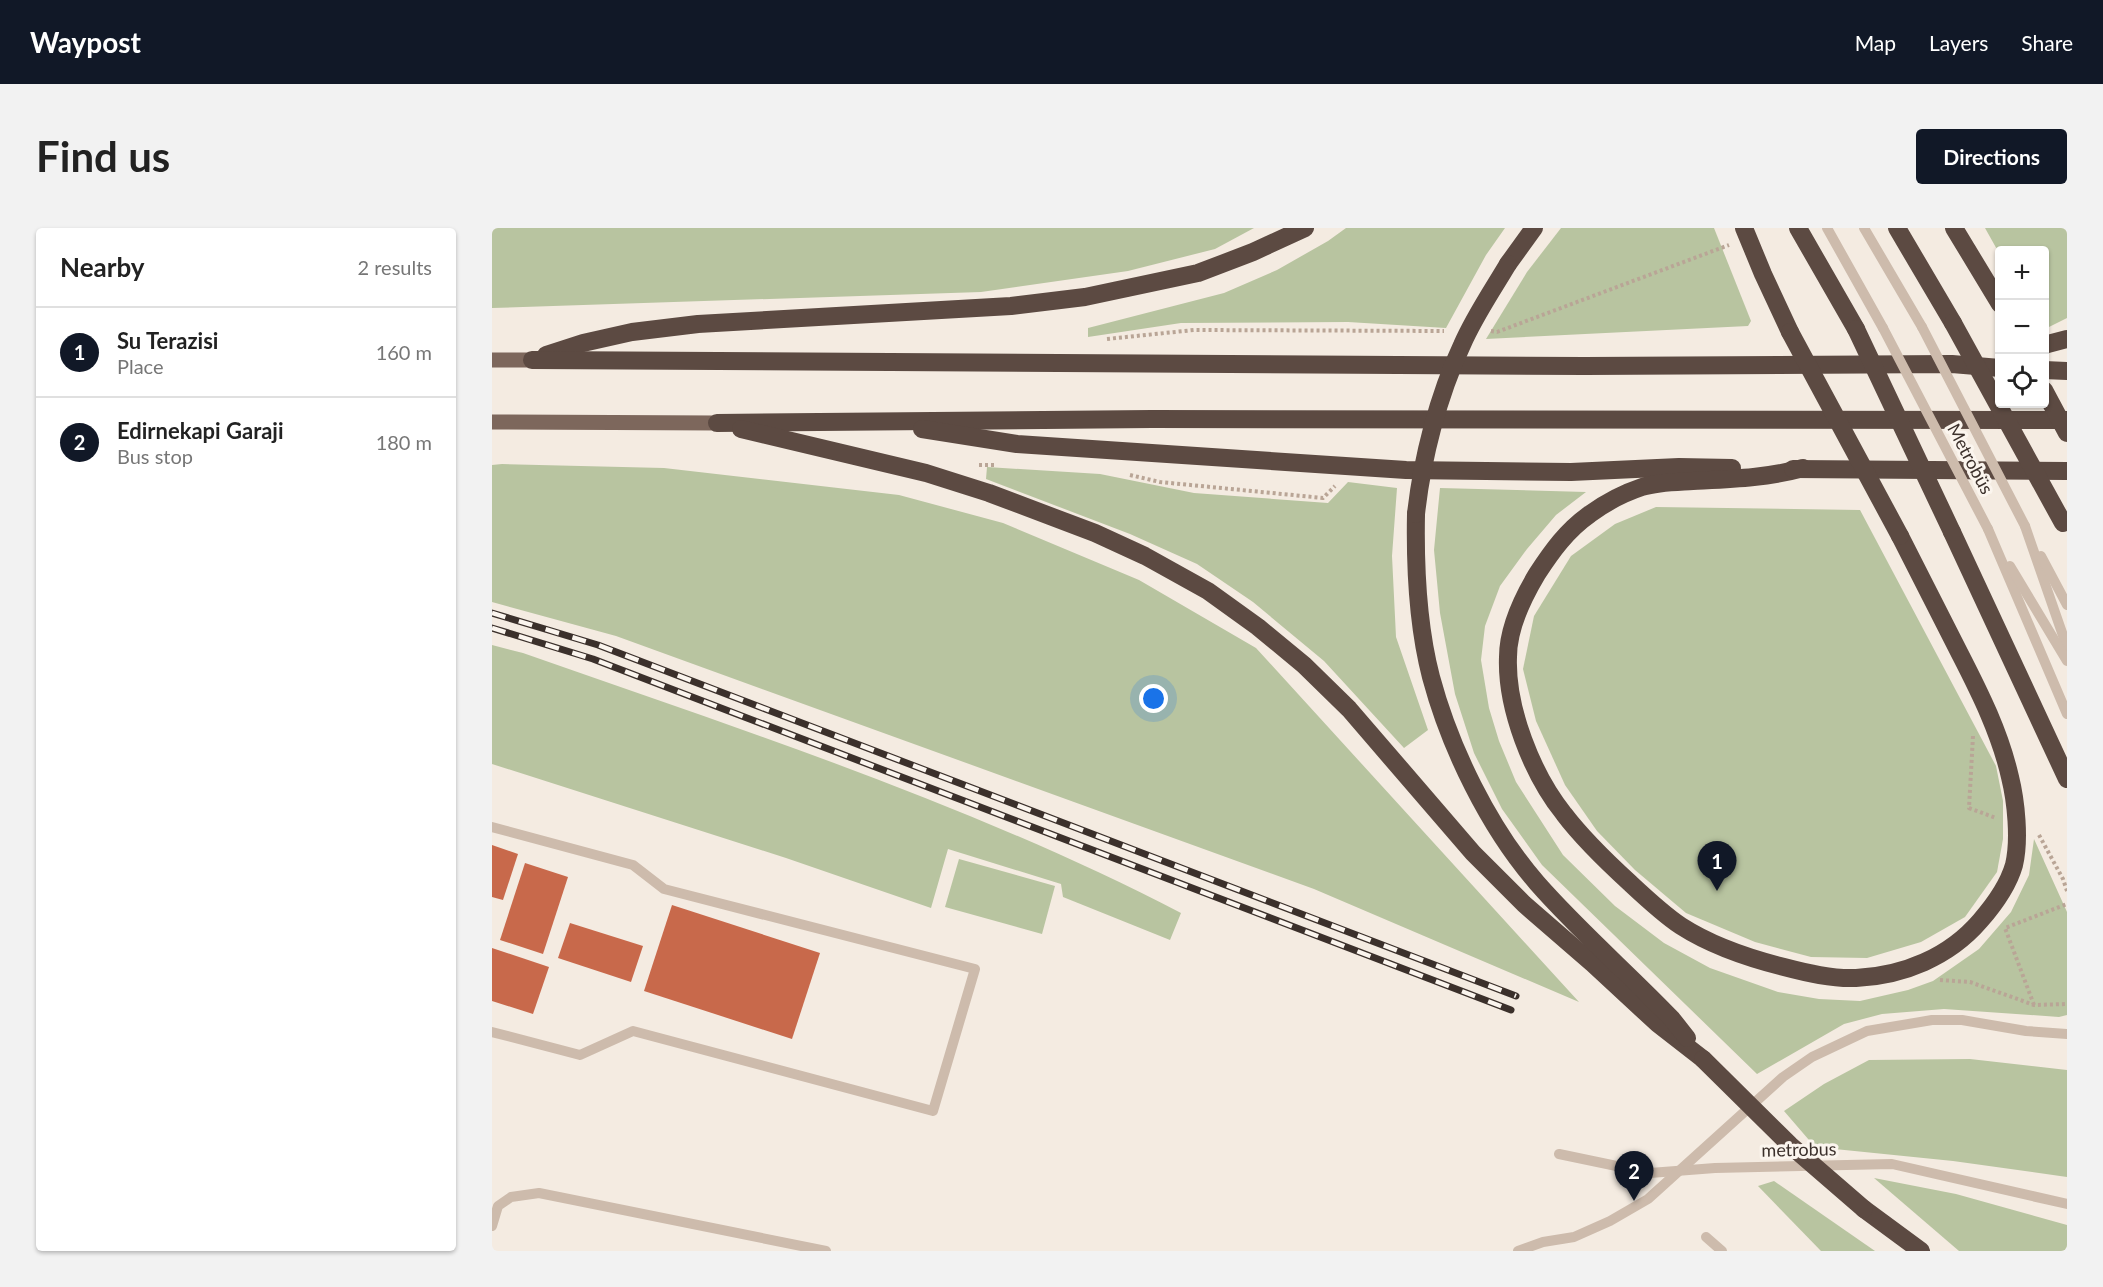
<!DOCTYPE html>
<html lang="en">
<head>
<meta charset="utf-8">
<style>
  :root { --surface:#fff; --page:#f2f2f2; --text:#222; --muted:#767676; --line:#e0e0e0; --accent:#111827 }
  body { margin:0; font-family:Lato,sans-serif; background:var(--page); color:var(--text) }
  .controls { position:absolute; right:18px; top:18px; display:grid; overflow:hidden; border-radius:6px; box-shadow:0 2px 4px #0004 }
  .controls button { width:54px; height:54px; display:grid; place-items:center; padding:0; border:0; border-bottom:2px solid var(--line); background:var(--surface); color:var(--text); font:30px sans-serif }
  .you { position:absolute; left:662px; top:471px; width:21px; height:21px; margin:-15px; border:4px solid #fff; border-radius:50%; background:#1a73e8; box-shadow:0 0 0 9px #1a73e833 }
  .badge { display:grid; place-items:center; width:39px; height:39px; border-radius:50%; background:var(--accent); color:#fff; font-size:20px; font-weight:700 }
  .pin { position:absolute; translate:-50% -50px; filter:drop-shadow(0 2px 3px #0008) }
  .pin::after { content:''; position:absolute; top:32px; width:21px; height:18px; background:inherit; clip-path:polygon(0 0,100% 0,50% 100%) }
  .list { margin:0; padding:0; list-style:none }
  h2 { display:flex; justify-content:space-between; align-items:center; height:78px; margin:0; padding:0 24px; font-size:26px }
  h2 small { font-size:20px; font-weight:400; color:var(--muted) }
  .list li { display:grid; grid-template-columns:39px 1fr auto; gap:18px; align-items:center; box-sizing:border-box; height:90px; padding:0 24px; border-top:2px solid var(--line) }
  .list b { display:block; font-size:22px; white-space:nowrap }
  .list p { margin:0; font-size:20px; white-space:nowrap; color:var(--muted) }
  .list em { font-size:20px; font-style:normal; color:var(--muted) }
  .icon { flex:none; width:33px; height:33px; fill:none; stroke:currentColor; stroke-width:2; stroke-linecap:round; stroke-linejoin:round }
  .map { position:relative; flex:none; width:1575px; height:1023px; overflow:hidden; border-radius:6px }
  header { display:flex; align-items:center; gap:36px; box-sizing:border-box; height:84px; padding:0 30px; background:var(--accent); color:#fff }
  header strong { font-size:28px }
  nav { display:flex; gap:33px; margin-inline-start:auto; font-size:21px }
  .intro { display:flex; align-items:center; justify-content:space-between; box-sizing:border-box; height:144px; padding:0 36px }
  h1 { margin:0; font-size:42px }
  .button { padding:15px 27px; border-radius:6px; background:var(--accent); color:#fff; font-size:21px; font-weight:700 }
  main { display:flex; gap:36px; padding:0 36px }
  aside { flex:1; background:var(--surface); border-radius:6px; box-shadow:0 2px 4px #0004 }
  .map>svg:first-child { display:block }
</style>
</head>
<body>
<header>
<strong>Waypost</strong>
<nav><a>Map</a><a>Layers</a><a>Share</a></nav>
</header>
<div class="intro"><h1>Find us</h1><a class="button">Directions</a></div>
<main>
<aside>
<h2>Nearby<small>2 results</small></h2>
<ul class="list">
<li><span class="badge">1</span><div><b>Su Terazisi</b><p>Place</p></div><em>160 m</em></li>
<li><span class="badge">2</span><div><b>Edirnekapi Garaji</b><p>Bus stop</p></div><em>180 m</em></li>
</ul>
</aside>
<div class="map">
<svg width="1575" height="1023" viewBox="0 0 1575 1023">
  <rect width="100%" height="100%" fill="#f4ebe1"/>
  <g fill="#b8c4a0">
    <polygon points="0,0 762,0 723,21 636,43 489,64 0,80"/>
    <polygon points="854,0 1013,0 994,27 954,100 856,94 689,95 596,109 596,100 732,65 785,42 836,13"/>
    <polygon points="1069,0 1222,0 1259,93 1256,98 994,111 1035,44"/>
    <polygon points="1493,0 1575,0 1575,90 1553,101 1552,22 1508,22 1507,25"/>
    <polygon points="10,236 172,240 407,267 511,295 647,352 764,420 1087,774 822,661 124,408 0,374 0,237"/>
    <polygon points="495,239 608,246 702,265 836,275 856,254 905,260 900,328 904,409 936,502 912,520 832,433 761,374 705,336 638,306 494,251"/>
    <polygon points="948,260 1094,264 1064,287 1035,321 1008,358 993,398 989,432 997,480 1007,513 1024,554 1071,627 1123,678 1172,715 1218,740 1286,764 1327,771 1368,773 1416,762 1441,753 1487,721 1519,684 1537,647 1542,611 1575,684 1575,787 1567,789 1452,781 1390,786 1352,796 1265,846 1050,637 1010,581 982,525 963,466 948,385 942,322"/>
    <polygon points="1164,279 1368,282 1504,538 1511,573 1511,611 1505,644 1473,689 1429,714 1375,730 1319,729 1263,714 1194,685 1143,642 1105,603 1073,557 1044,493 1031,441 1042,388 1079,328 1123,296"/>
    <path d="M0,417l31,8c222,78 448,151 658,260l-11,27 -107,-43 -2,-13 -113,-35 -17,59 -145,-50 -294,-94z"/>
    <polygon points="467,631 563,658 550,706 453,679"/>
    <polygon points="1478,831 1575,842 1575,949 1461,933 1323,919 1292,883 1332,856 1377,832"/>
    <polygon points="1382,950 1464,966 1575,997 1575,1023 1467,1023"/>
    <polygon points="1282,953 1383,1023 1329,1023 1266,958"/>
  </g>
  <g fill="#c8694b">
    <polygon points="0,617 26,626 11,672 0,669"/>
    <polygon points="33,635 76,649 51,726 8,712"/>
    <polygon points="180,677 328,725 300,811 152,763"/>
    <polygon points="78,695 151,718 139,754 66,730"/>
    <polygon points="0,720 57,739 41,786 0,773"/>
  </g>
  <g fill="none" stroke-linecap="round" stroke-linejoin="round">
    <g stroke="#b9a596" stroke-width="4" stroke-dasharray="3 3" stroke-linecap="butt">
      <polyline points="999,103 1005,104 1237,17"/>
      <polyline points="615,111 702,102 952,103"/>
      <polyline points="487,237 503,237"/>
      <polyline points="638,247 668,254 831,270 843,258"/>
      <polyline points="1481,508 1477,580 1504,590"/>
      <polyline points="1547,607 1571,651 1575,663"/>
      <polyline points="1448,752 1478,754 1542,777 1575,776"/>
      <polyline points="1542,777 1513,700 1575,676"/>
    </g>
    <g stroke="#cdbbac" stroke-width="10">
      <polyline points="1335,0 1391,100"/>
      <polyline points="1372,0 1430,99"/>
      <polyline points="1533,298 1575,419"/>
      <polyline points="1496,301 1575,486"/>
      <polyline points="1549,328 1575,377"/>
      <polyline points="1518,338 1575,433"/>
      <polyline points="0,599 141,637 172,661 483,741 441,883 141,803 88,827 0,804"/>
      <polyline points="1067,926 1158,945 1223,940 1400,936 1575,976"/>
      <polyline points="0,998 6,978 19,969 47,965 334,1023"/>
      <polyline points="1214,1009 1230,1023"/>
      <polyline points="1026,1023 1051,1014 1082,1009 1118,993 1156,971 1291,849 1320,829 1375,803 1440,792 1470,792 1534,803 1575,806"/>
    </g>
    <g stroke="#7d675c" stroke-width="15">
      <polyline points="0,132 40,132"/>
      <polyline points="0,194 225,195"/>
    </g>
    <g stroke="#5c4a42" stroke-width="18">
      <polyline points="1252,0 1271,46 1298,104"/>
      <polyline points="1306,0 1364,101"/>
      <polyline points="1405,0 1461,95"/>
      <polyline points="1462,0 1508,76"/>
      <polyline points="1016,36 1042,0"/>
      <polyline points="1552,117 1575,111"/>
      <polyline points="54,127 91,115 140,104 206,96 519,78 593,69 706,45 761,24 813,0"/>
      <polyline points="40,132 1093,138 1460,136 1508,140"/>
      <polyline points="1552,142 1575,143"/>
      <polyline points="225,195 660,191 1575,192"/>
      <polyline points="249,201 434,245 497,265 603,305 653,328 716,363 766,399 812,437 857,481 981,625 1032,676 1100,735 1166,796 1211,831"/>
      <polyline points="430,201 525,216 914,242 1079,244 1187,239 1240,240"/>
      <path d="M1311,240c-36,10 -72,11 -110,13 -16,1 -35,1 -51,6 -18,6 -37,16 -52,27 -23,16 -38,37 -53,60 -15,25 -29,54 -29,83 -2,51 24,117 56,157 19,25 43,48 66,69 16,15 33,31 51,43 31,20 67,32 103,41 23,6 48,12 72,11 47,-2 93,-21 124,-57 14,-16 28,-35 34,-56 6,-25 2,-64 -4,-88 -10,-44 -30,-84 -50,-123 -20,-40 -40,-79 -60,-118"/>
      <polyline points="1301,241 1575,243"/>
      <path d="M924,286c-1,52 2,113 15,163 19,71 58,151 106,206 42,48 91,90 135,136l15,19"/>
      <polyline points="1460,304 1575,551"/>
      <polyline points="1372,981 1429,1023"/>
    </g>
    <g stroke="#3b302b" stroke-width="7">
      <g id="rail">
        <polyline points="0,385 106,417 1024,768"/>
        <polyline points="0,400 101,431 1019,782"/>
      </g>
    </g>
    <use href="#rail" stroke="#fbf5ee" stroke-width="4.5" stroke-dasharray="14" stroke-linecap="butt"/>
    <g stroke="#cdbbac" stroke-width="10">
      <polyline points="1430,99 1533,298"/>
      <polyline points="1391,100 1496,301"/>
    </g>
    <g stroke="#5c4a42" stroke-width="18">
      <polyline points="1461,95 1571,295"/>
      <polyline points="1364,101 1460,304"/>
      <polyline points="1298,104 1408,308"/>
      <polyline points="1552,162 1575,205"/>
      <path d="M924,286c6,-55 22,-118 46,-169 12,-28 30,-54 46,-81"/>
      <polyline points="1211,831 1298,917 1372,981"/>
    </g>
  </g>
  <g text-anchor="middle" stroke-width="6" stroke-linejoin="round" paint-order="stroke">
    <g font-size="18" fill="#3b302b" stroke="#fbf5ee">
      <text transform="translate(1478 231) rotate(62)" y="6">Metrobüs</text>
      <text transform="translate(1307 922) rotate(-1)" y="6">metrobus</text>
    </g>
  </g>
</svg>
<div class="controls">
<button>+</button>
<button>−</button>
<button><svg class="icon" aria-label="locate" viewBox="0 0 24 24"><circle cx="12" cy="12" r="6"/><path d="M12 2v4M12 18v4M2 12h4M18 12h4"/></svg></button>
</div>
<div class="you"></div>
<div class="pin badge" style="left:1225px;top:663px">1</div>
<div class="pin badge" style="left:1142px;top:973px">2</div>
</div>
</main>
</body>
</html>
